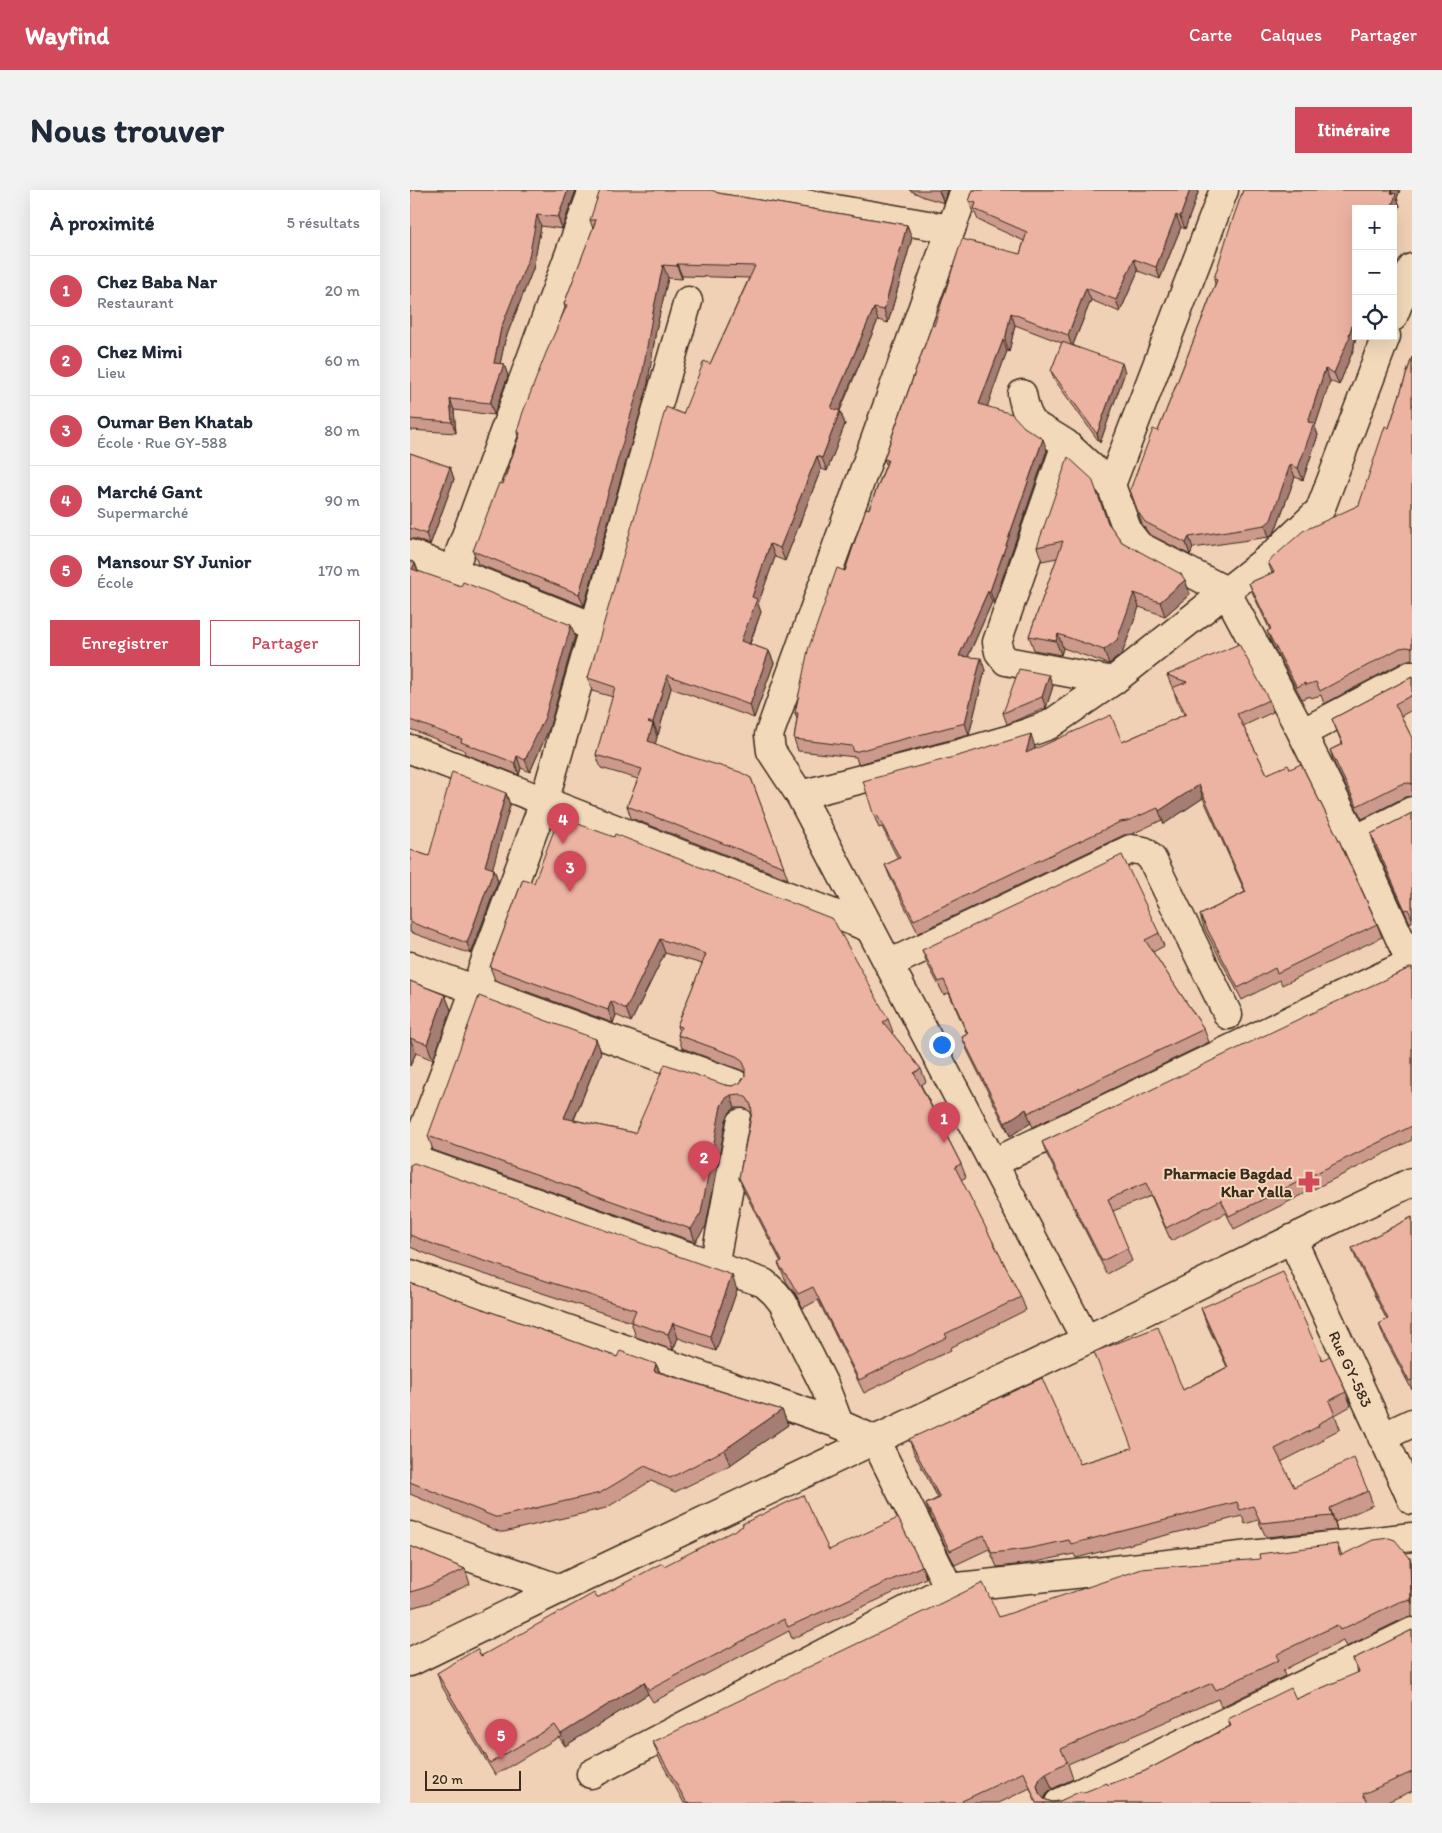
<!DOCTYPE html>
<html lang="fr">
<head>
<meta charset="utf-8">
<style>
  :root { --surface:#fff; --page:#f2f2f3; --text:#1f2937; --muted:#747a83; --line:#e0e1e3; --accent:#d1495b }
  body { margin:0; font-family:Itim,sans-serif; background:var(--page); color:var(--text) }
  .controls { position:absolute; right:15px; top:15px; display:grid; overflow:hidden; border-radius:0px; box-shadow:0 5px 20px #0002 }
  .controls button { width:45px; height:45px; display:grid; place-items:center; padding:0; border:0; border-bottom:1px solid var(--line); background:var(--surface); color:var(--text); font:25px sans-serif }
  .scale { position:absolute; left:15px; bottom:12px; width:96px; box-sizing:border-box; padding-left:5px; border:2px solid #3b2a1e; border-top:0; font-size:14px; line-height:18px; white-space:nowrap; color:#3b2a1e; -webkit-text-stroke:4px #f2d9ba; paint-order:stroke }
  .you { position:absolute; left:531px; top:854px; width:18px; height:18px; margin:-12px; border:4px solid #fff; border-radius:50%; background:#1a73e8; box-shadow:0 0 0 8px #1a73e833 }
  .badge { display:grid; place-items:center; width:32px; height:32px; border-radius:50%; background:var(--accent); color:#fff; font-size:16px; font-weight:700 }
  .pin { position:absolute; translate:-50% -41px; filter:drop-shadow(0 1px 2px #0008) }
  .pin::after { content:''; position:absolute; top:26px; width:18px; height:15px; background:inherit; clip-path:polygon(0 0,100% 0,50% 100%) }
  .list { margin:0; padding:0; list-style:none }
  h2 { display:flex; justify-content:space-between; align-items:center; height:65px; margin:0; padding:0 20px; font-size:21px }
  h2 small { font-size:16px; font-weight:400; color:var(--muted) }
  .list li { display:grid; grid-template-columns:32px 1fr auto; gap:15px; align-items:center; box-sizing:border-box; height:70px; padding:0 20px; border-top:1px solid var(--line) }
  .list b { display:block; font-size:19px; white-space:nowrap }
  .list p { margin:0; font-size:16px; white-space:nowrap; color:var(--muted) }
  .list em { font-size:16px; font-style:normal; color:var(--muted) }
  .actions { display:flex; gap:10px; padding:15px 20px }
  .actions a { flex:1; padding:11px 0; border:1px solid var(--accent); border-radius:0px; text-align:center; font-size:18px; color:var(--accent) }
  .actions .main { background:var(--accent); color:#fff }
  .icon { flex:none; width:28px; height:28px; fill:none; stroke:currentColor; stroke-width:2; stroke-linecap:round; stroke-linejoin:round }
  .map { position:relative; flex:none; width:1002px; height:1613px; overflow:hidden; border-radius:0px }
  header { display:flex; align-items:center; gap:30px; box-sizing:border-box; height:70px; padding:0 25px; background:var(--accent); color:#fff }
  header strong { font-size:24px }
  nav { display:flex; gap:28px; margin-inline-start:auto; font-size:18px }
  .intro { display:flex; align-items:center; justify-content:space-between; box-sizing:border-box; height:120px; padding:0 30px }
  h1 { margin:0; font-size:35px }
  .button { padding:12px 22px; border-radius:0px; background:var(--accent); color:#fff; font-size:18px; font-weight:700 }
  main { display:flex; gap:30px; padding:0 30px }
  aside { flex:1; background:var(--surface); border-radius:0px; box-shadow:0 5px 20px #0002 }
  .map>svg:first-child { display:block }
</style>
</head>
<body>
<header>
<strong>Wayfind</strong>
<nav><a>Carte</a><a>Calques</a><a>Partager</a></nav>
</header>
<div class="intro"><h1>Nous trouver</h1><a class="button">Itinéraire</a></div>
<main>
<aside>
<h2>À proximité<small>5 résultats</small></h2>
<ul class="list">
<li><span class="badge">1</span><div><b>Chez Baba Nar</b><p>Restaurant</p></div><em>20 m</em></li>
<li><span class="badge">2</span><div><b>Chez Mimi</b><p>Lieu</p></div><em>60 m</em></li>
<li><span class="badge">3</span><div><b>Oumar Ben Khatab</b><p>École · Rue GY-588</p></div><em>80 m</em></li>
<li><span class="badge">4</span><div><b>Marché Gant</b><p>Supermarché</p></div><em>90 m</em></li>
<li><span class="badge">5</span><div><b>Mansour SY Junior</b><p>École</p></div><em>170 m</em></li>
</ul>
<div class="actions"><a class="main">Enregistrer</a><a>Partager</a></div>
</aside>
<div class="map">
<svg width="1002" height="1613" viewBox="0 0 1002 1613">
  <rect width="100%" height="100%" fill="#f1d1b5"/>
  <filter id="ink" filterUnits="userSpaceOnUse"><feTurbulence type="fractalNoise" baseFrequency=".02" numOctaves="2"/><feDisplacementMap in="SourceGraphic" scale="10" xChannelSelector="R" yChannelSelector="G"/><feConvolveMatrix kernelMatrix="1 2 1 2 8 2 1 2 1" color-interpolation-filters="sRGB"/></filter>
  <g filter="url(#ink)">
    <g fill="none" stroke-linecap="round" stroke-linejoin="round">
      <g stroke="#3b2a1e" stroke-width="31">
        <g id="minor">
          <polyline points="315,0 541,39"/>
          <polyline points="555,0 359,545 361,561 390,605 676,1150"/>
          <polyline points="983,127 1002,78"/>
          <path d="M612,204c7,39 17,30 44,50"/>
          <polyline points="701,295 814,0"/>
          <polyline points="0,364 184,437"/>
          <polyline points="43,381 183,0"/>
          <polyline points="703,491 596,471 589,462 587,452 656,254 701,295 718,342 729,356 816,401 892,543 945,650 1002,775"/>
          <polyline points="892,543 1002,485"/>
          <polyline points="0,559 460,738"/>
          <polyline points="390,605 552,563 601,549 639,535 703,491 865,363 910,320 976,146"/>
          <polyline points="945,650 1002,621"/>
          <polyline points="479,774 721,659 734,661 742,669 818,825"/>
          <polyline points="0,776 325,894"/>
          <polyline points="2,969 354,1093 365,1103 373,1113 415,1197 429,1234"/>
          <polyline points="583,973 1002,772"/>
          <polyline points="0,976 134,612 278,111"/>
          <polyline points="882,1049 1002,1310"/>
          <polyline points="304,1076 331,933"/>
          <polyline points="0,1084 429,1234 465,1250 539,1398 1002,1347"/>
          <polyline points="972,1247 1002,1233"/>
          <polyline points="0,1346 150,1399"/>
          <polyline points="0,1472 150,1399 676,1150 882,1049 1002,992"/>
          <polyline points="181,1584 539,1398"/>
          <polyline points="649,1613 1002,1442"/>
        </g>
      </g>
      <use href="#minor" stroke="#f2d9ba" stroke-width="28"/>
    </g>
    <g fill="#cb9a8c" stroke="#3b2a1e">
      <polygon points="0,0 166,0 152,39 131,36 123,79 95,150 90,174 94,174 98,186 84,225 44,220 46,243 0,240"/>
      <polygon points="499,0 538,0 534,13 514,7"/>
      <polygon points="563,0 789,0 775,39 771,37 750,89 728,81 710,122 681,110 663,155 715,182 690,253 644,189 641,181 652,153 605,135 599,162 597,161 577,216 614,237 637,260 584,413 582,412 558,467 575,480 559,545 448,574 446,567 388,561 384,549 387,529 385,523 435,381 476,274 474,269 524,136 610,64 614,51 568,30 565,23 563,23 559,11"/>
      <polygon points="833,0 990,0 987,8 990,16 983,36 983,19 944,155 944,158 929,195 920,191 905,237 908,245 893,290 885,287 865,341 859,347 783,358 780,365 739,344 732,334 720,300 748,241 794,124 805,94 804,89"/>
      <polygon points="308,3 497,35 502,48 478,133 468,130 430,221 435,234 417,281 411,279 375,371 365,367 348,414 351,422 340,454 359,461 364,473 344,528 261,498 248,545 247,545 247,547 245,554 272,564 341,588 378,689 221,628 217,616 228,589 191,578 186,565 203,507 182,501 178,488 273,224 300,174 339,88 272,86 272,89 258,88 246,140 237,199 174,416 68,374 63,361 93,294 108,247 107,242 155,118 154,114 183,39 180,30"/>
      <polygon points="1002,167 1002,469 995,471 914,514 911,505 901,508 900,506 892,509 862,454 857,441 860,440 844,406 839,393 862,383 858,372 949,315 979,238"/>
      <polygon points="0,263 40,277 44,289 20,355 6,349 0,349"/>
      <polygon points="698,333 712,352 775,390 780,404 755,426 729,417 712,464 699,474 653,458 651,465 624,460 619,446 647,368 632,371 627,357"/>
      <polygon points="0,371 5,373 8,381 165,446 139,539 120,582 111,578 109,585 55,564 54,560 0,539"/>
      <polygon points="757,485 859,510 863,522 833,536 857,584 967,734 972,747 872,795 870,790 832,810 794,738 790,725 835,702 793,608 754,634 752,630 722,644 714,645 508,743 480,687 475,675 488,669 472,637 469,638 464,626 625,557 625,559 712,552 774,525 767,511 763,498 762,497"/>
      <polygon points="1002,487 1002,520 991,526 1002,548 1002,606 995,607 952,629 924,573 920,560 932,554 922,529"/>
      <polygon points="643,496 636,518 597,534 593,523"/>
      <polygon points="96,603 100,615 82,679 84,679 88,691 61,764 0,742 0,660 19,666"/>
      <polygon points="1002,623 1002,732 1000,733 965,657 961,644"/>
      <polygon points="113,689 478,829 483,842 482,843 511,879 516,892 511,895 551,974 556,987 551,990 611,1107 616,1120 540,1158 541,1160 454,1203 408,1110 393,1118 385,1103 377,1093 368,1073 371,1072 334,1001 329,988 341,922 334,918 325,918 320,922 316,930 296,1036 285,1052 23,960 18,946 186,849 191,862 164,930 225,943 315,895 322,896 330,893 335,886 335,882 331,880 272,858 268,845 269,842 267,836 292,774 255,763 221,832 206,825 203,833 85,790 80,777"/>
      <polygon points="749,743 754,756 743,762 794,839 799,852 623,937 621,933 600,946 557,860 552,847 557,844 539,803 534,805 517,773 512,760"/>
      <polygon points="1002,777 1002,950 824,1039 816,1023 761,1051 741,1006 703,1021 722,1071 697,1084 637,965 632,952"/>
      <polygon points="0,791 35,805 41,820 23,870 6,863 0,876"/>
      <polygon points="0,975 327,1100 306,1161 268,1148 263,1160 226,1147 221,1132 34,1071 0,1057"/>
      <polygon points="1002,1027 1002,1200 973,1145 969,1134 977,1130 946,1069 942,1058"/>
      <polygon points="0,1093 207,1167 246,1174 250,1182 372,1220 378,1235 320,1275 265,1302 241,1291 196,1318 94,1342 90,1342 0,1304"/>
      <polygon points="791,1118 912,1170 936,1202 941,1216 925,1225 930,1239 913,1248 914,1250 871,1272 884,1297 958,1301 963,1315 925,1332 927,1340 856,1347 848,1330 835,1334 832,1326 666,1368 664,1364 621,1373 587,1377 579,1359 545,1375 521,1328 516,1314 528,1308 504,1263 499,1249 670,1274 722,1258 773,1200 817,1177 796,1132"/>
      <polygon points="927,1354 932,1365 1002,1374 1002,1427 995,1428 936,1457 933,1451 881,1476 873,1481 875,1486 811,1517 808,1509 658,1574 663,1589 642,1599 636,1605 634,1609 642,1612 650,1611 672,1603 698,1595 735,1581 820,1536 818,1529 886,1509 948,1483 943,1469 1002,1440 1002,1601 975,1613 626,1613 620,1598 589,1613 274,1613 249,1568 243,1552 589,1427 850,1369"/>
      <polygon points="0,1356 55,1379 60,1394 19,1413 0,1418"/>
      <polygon points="419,1360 512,1376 516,1388 382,1449 379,1441 243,1512 238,1504 155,1556 149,1547 85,1585 31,1495 27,1483 71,1466 187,1408 254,1376"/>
    </g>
    <g fill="#a57d72" stroke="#3b2a1e">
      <polygon points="158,0 166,0 152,39 148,27"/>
      <polygon points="530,0 538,0 534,13 529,1"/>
      <polygon points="780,0 789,0 775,39 770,27"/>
      <polygon points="982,0 990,0 987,8 990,16 983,36 983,19 981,19 981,3"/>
      <polygon points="127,25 131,36 123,79 95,150 88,184 84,173 91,138"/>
      <polygon points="766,25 771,37 750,89 746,77"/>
      <polygon points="497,35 502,48 478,133 474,120"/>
      <polygon points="724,69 728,81 710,122 706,110"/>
      <polygon points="267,74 272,86 272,89 267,76"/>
      <polygon points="253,75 258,88 246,140 237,199 174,416 169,404 242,127"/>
      <polygon points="676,98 681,110 662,157 658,145"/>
      <polygon points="464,118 468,130 425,230 421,218"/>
      <polygon points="601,123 605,135 599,162 595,150"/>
      <polygon points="946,123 946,146 944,155 944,158 929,195 924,183 939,145"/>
      <polygon points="593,150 597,161 574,226 569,214"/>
      <polygon points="712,173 715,182 690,253 687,244"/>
      <polygon points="94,174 98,186 84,225 80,213"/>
      <polygon points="915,179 920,191 905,237 908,245 893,290 888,278 898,232"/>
      <polygon points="40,209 44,220 46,243 42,232"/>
      <polygon points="430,221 435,234 417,281 412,268"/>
      <polygon points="633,249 637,260 584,413 580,401"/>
      <polygon points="407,266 411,279 375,371 370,358"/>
      <polygon points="880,275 885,287 865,341 859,347 855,335"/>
      <polygon points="40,277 44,289 20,355 16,344"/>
      <polygon points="779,347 783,358 780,365 776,353"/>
      <polygon points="360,354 365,367 348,414 351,422 336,463 331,451 342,407"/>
      <polygon points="5,373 9,384 2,379"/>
      <polygon points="775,390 780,404 755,426 750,412"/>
      <polygon points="578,401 582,412 553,478 549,466"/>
      <polygon points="724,403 729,417 712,464 699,474 694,460"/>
      <polygon points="161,435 165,446 139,539 120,582 115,570"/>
      <polygon points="648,444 653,458 651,465 646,451"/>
      <polygon points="359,461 364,473 344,528 340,515"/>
      <polygon points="571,468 575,480 559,545 555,533"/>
      <polygon points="257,485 261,498 248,545 243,532"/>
      <polygon points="639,485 643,496 636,518 632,507"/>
      <polygon points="243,534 247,547 243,564 238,551"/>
      <polygon points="621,544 625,557 620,575 616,563"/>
      <polygon points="107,566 111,578 109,585 105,573"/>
      <polygon points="789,595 793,608 754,634 749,621"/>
      <polygon points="96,603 100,615 80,688 75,676"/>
      <polygon points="84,679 88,691 61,764 57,753"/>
      <polygon points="250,749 255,763 221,832 216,819"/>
      <polygon points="35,805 41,820 23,870 17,854"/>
      <polygon points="201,811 206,825 203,833 198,820"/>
      <polygon points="0,848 6,863 0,876"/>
      <polygon points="186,849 191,862 159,941 154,928"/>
      <polygon points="321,905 325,918 320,922 316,930 296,1036 285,1052 281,1039 311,916 315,909"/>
      <polygon points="616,919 621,933 600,946 595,933"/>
      <polygon points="322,1085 327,1100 306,1161 300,1146"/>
      <polygon points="263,1133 268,1148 263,1160 258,1144"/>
      <polygon points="246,1174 252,1189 244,1181"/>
      <polygon points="372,1220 378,1235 320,1275 314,1260"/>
      <polygon points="920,1318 925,1332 927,1340 922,1326"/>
      <polygon points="1000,1368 1002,1374 1002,1414 1001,1411"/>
      <polygon points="234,1492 238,1504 155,1556 151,1544"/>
      <polygon points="636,1583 642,1599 636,1605 633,1612 629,1603 627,1596 630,1588"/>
    </g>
    <g fill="#ecb3a3" stroke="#3b2a1e">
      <polygon points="0,0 158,0 148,27 127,25 119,67 91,138 84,173 94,174 80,213 40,209 42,232 0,229"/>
      <polygon points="190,0 302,0 308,3 497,35 474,120 464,118 421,218 430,221 412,268 407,266 370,358 360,354 342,407 347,409 331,451 359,461 340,515 257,485 243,532 238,532 243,534 238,551 272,564 330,582 341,588 374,677 217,616 232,579 186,565 205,497 178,488 256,217 273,224 294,171 300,174 345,76 267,74 267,76 253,75 242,127 232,186 169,404 63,361 89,293 93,294 110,243 107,242 113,222 136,163 157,115 154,114 186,30 180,30"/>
      <polygon points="563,0 780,0 770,27 766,25 746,77 724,69 706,110 676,98 658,145 601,123 595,150 593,150 569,214 602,224 614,237 633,249 580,401 578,401 549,466 571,468 555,533 444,562 442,556 384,549 388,523 385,523 398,460 427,378 435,381 456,318 459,319 478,270 474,269 522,135 524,136 552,49 610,64 617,42 564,19 566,13 559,11"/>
      <polygon points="833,0 982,0 981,3 986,4 981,19 946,19 946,123 939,145 940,146 924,183 915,179 898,232 904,233 888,278 880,275 861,330 855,335 779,347 776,353 735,332 728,322 720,300 743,239 748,241 794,124 807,90 804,89 819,40"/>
      <polygon points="652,152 712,173 687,244 641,181"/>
      <polygon points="1002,167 1002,458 997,457 990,458 910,501 906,492 896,495 895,493 887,497 857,441 861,439 839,393 864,382 858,372 893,341 949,315 975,236 979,238"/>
      <polygon points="0,263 40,277 16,344 0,338"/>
      <polygon points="658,267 682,289 698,333 712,352 771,384 775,390 750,412 724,403 707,450 694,460 648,444 646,451 619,446 653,351 627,357"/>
      <polygon points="0,371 5,373 2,379 51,396 53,392 161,435 135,527 115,570 107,566 105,573 51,552 52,549 0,530"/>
      <polygon points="829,454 859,510 827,524 857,584 878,575 880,579 891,574 926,644 967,734 867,783 865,778 828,798 790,725 836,702 789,595 749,621 748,618 717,631 710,632 504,730 475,675 490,668 467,625 464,626 453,591 551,565 621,544 616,563 701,525 712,552 776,524 762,498 777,492 757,485"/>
      <polygon points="609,479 639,485 632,507 593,523"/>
      <polygon points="1002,487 1002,505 985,514 1002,548 1002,594 999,593 991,594 947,616 920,560 933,554 922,529"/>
      <polygon points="42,582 96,603 75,676 84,679 57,753 0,732 0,660 19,666"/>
      <polygon points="1002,623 1002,728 998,719 995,720 961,644"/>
      <polygon points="149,627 204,647 205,644 423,729 478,829 473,832 511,879 504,883 551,974 545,977 611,1107 535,1144 537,1147 449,1190 403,1097 388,1104 380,1090 372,1079 368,1073 372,1071 329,988 342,922 341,915 337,908 330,904 321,905 315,909 311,916 291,1023 281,1039 18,946 69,806 186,849 154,928 225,943 255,874 315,895 322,896 330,893 335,886 335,877 332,870 326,866 268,845 271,837 267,836 296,764 250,749 216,819 201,811 198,820 80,777 113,689 124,693"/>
      <polygon points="712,665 749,743 735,750 794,839 618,923 616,919 595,933 552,847 558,844 534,790 529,792 512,760"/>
      <polygon points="1002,777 1002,936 819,1026 811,1010 756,1038 736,993 698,1009 718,1058 692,1071 632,952 891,828"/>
      <polygon points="0,791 35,805 17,854 0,848"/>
      <polygon points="4,973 322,1085 300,1146 263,1133 258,1144 221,1132 226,1120 28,1056 0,1045 0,975"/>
      <polygon points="1002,1027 1002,1190 999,1191 969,1134 978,1129 942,1058"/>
      <polygon points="873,1082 912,1170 920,1166 936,1202 919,1211 925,1225 908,1234 909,1236 865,1259 884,1297 944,1268 958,1301 920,1318 922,1326 851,1333 843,1316 830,1320 827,1312 661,1354 659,1350 616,1359 582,1363 574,1345 540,1361 516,1314 530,1308 499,1249 632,1188 670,1274 722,1258 684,1162 748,1137 773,1200 818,1177 791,1118"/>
      <polygon points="0,1093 207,1167 210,1161 246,1174 244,1181 372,1220 314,1260 260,1288 235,1276 190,1303 88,1327 85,1327 0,1292"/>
      <polygon points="393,1305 419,1360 488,1328 512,1376 378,1437 374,1429 239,1500 234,1492 151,1544 145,1535 80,1573 27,1483 67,1459 71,1466 184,1403 187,1408 252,1373 254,1376 333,1336 332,1334"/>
      <polygon points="979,1348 985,1350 1000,1368 1001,1411 997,1410 989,1412 930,1440 927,1435 875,1460 866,1465 869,1470 806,1500 802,1493 651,1559 657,1572 636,1583 630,1588 627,1596 629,1603 634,1609 642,1612 650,1611 671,1601 672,1603 697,1593 698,1595 735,1581 821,1536 818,1529 881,1498 886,1509 949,1482 943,1469 1002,1440 1002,1582 953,1604 958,1613 626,1613 614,1582 552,1611 553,1613 277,1613 243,1552 573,1393 589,1427 731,1379 850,1369 849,1364 927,1354 930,1366 963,1350"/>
      <polygon points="0,1356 55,1379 14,1398 0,1402"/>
    </g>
  </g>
  <defs>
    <g id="pharmacy-bare" transform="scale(1.725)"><path d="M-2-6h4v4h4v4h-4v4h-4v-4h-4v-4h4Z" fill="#d1495b" stroke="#f2d9ba" stroke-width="2.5" paint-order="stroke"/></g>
  </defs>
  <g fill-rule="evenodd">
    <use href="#pharmacy-bare" x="899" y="992"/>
  </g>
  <g text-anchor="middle" stroke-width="4" stroke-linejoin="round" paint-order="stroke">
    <g font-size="16" font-weight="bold" fill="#3b2a1e" stroke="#f2d9ba" text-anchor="end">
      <text x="882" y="989">Pharmacie Bagdad<tspan x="882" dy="18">Khar Yalla</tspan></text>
    </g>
    <g font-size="16" fill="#3b2a1e" stroke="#f2d9ba">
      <text transform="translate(941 1179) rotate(65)" y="6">Rue GY-583</text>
    </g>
  </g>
</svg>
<div class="controls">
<button>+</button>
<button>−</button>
<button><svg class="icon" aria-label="locate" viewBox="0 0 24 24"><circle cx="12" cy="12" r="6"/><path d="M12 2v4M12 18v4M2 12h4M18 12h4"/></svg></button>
</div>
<div class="scale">20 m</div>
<div class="you"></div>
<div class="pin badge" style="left:534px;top:953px">1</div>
<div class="pin badge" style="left:294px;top:992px">2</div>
<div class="pin badge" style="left:160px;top:702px">3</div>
<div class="pin badge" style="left:153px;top:654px">4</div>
<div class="pin badge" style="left:91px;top:1570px">5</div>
</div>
</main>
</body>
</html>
